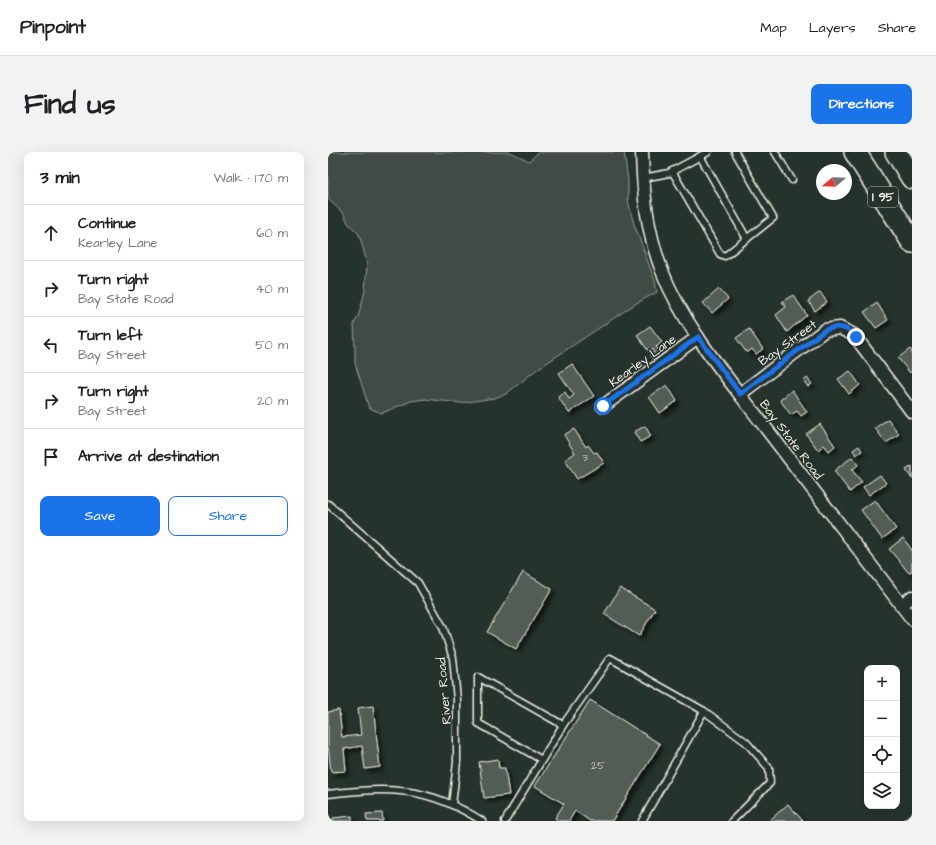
<!DOCTYPE html>
<html lang="en">
<head>
<meta charset="utf-8">
<style>
  :root { --surface:#fff; --page:#f2f2f2; --text:#202124; --muted:#757577; --line:#e0e0e0; --accent:#1a73e8 }
  body { margin:0; font-family:"Architects Daughter",sans-serif; background:var(--page); color:var(--text) }
  .controls { position:absolute; right:12px; bottom:12px; display:grid; overflow:hidden; border-radius:8px; box-shadow:0 4px 16px #0002 }
  .controls button { width:36px; height:36px; display:grid; place-items:center; padding:0; border:0; border-bottom:1px solid var(--line); background:var(--surface); color:var(--text); font:20px sans-serif }
  .compass { position:absolute; left:488px; top:12px; width:36px; height:36px; border-radius:50%; background:var(--surface); box-shadow:0 4px 16px #0002; rotate:251deg }
  .stop { position:absolute; width:12px; height:12px; margin:-9px; border:3px solid #1a73e8; border-radius:50%; background:#fff }
  .stop.end { background:#1a73e8; border-color:#fff; box-shadow:0 1px 4px #0008 }
  .list { margin:0; padding:0; list-style:none }
  h2 { display:flex; justify-content:space-between; align-items:center; height:52px; margin:0; padding:0 16px; font-size:17px }
  h2 small { font-size:13px; font-weight:400; color:var(--muted) }
  .list li { display:grid; grid-template-columns:26px 1fr auto; gap:12px; align-items:center; box-sizing:border-box; height:56px; padding:0 16px; border-top:1px solid var(--line) }
  .list b { display:block; font-size:15px; white-space:nowrap }
  .list p { margin:0; font-size:13px; white-space:nowrap; color:var(--muted) }
  .list em { font-size:13px; font-style:normal; color:var(--muted) }
  .actions { display:flex; gap:8px; padding:12px 16px }
  .actions a { flex:1; padding:9px 0; border:1px solid var(--accent); border-radius:8px; text-align:center; font-size:14px; color:var(--accent) }
  .actions .main { background:var(--accent); color:#fff }
  .icon { flex:none; width:22px; height:22px; fill:none; stroke:currentColor; stroke-width:2; stroke-linecap:round; stroke-linejoin:round }
  .map { position:relative; flex:none; width:584px; height:669px; overflow:hidden; border-radius:8px }
  header { display:flex; align-items:center; gap:24px; box-sizing:border-box; height:56px; padding:0 20px; background:var(--surface); border-bottom:1px solid var(--line) }
  header strong { font-size:19px }
  nav { display:flex; gap:22px; margin-inline-start:auto; font-size:14px }
  .intro { display:flex; align-items:center; justify-content:space-between; box-sizing:border-box; height:96px; padding:0 24px }
  h1 { margin:0; font-size:28px }
  .button { padding:10px 18px; border-radius:8px; background:var(--accent); color:#fff; font-size:14px; font-weight:700 }
  main { display:flex; gap:24px; padding:0 24px }
  aside { flex:1; background:var(--surface); border-radius:8px; box-shadow:0 4px 16px #0002 }
  .map>svg:first-child { display:block }
</style>
</head>
<body>
<header>
<strong>Pinpoint</strong>
<nav><a>Map</a><a>Layers</a><a>Share</a></nav>
</header>
<div class="intro"><h1>Find us</h1><a class="button">Directions</a></div>
<main>
<aside>
<h2>3 min<small>Walk · 170 m</small></h2>
<ul class="list">
<li><svg class="icon" aria-label="ahead" viewBox="0 0 24 24"><path d="M12 20V5M6 11l6-6 6 6"/></svg><div><b>Continue</b><p>Kearley Lane</p></div><em>60 m</em></li>
<li><svg class="icon" aria-label="right" viewBox="0 0 24 24"><path d="M7 20v-9h11M14 6l5 5-5 5"/></svg><div><b>Turn right</b><p>Bay State Road</p></div><em>40 m</em></li>
<li><svg class="icon" aria-label="left" viewBox="0 0 24 24"><path d="M17 20v-9H6M10 6l-5 5 5 5"/></svg><div><b>Turn left</b><p>Bay Street</p></div><em>50 m</em></li>
<li><svg class="icon" aria-label="right" viewBox="0 0 24 24"><path d="M7 20v-9h11M14 6l5 5-5 5"/></svg><div><b>Turn right</b><p>Bay Street</p></div><em>20 m</em></li>
<li><svg class="icon" aria-label="arrive" viewBox="0 0 24 24"><path d="M6 21V4h12l-3 4 3 4H6"/></svg><div><b>Arrive at destination</b></div></li>
</ul>
<div class="actions"><a class="main">Save</a><a>Share</a></div>
</aside>
<div class="map">
<svg width="584" height="669" viewBox="0 0 584 669">
  <defs>
    <filter id="shadow"><feDropShadow dx="3.5" dy="3.5" stdDeviation="2" flood-color="#0009"/></filter>
  </defs>
  <rect width="100%" height="100%" fill="#26332d"/>
  <filter id="ink" filterUnits="userSpaceOnUse"><feTurbulence type="fractalNoise" baseFrequency=".025" numOctaves="2"/><feDisplacementMap in="SourceGraphic" scale="8" xChannelSelector="R" yChannelSelector="G"/><feConvolveMatrix kernelMatrix="1 2 1 2 8 2 1 2 1" color-interpolation-filters="sRGB"/></filter>
  <g filter="url(#ink)">
    <polygon fill="#414b45" stroke="#9a9e96" points="0,0 182,0 201,9 211,0 296,0 300,28 300,48 305,69 327,129 329,140 307,152 208,218 178,242 166,246 133,251 97,247 83,249 54,261 41,256 27,211 27,197 26,172 30,165 37,139 39,113 37,103 31,82 20,71 16,62 0,47"/>
    <g fill="#525c55" stroke="#f4f1e8" filter="url(#shadow)">
      <polygon points="391,137 400,147 384,161 375,151"/>
      <polygon points="492,140 499,150 487,159 480,149"/>
      <polygon points="465,143 479,163 459,180 448,163 458,155 454,150"/>
      <polygon points="549,151 560,168 548,176 536,160"/>
      <polygon points="322,174 334,190 328,195 336,202 326,209 322,203 326,200 325,197 321,200 309,183"/>
      <polygon points="421,177 435,197 428,202 424,197 419,201 408,186"/>
      <polygon points="582,197 584,199 584,219 582,221 570,206"/>
      <polygon points="244,212 266,244 241,261 230,245 237,240 241,247 246,243 231,221"/>
      <polygon points="522,219 532,233 521,242 510,227"/>
      <polygon points="479,226 484,232 480,235 476,229"/>
      <polygon points="339,233 349,249 332,261 321,245"/>
      <polygon points="464,238 479,260 473,264 469,259 463,263 452,248"/>
      <polygon points="560,267 571,282 558,291 547,276"/>
      <polygon points="492,272 507,294 501,299 496,293 490,298 478,282"/>
      <polygon points="317,274 323,284 312,290 306,280"/>
      <polygon points="246,277 258,295 260,293 266,301 269,300 276,311 249,327 237,308 247,301 236,283"/>
      <polygon points="531,294 534,299 528,303 525,298"/>
      <polygon points="524,305 530,313 524,318 534,330 522,340 506,319"/>
      <polygon points="584,314 584,327 578,318"/>
      <polygon points="552,323 558,331 541,343 535,335"/>
      <polygon points="547,348 568,377 554,387 533,358"/>
      <polygon points="575,386 584,398 584,419 581,421 561,397"/>
      <polygon points="195,420 224,437 188,497 159,480"/>
      <polygon points="292,436 327,457 311,484 276,462"/>
      <polygon points="262,548 332,592 284,669 262,669 247,659 241,669 231,669 227,666 236,652 207,634"/>
      <polygon points="45,554 52,615 37,617 34,594 16,597 18,619 3,620 0,593 0,560 11,558 14,585 33,583 30,556"/>
      <polygon points="170,607 171,616 177,616 181,643 156,646 151,610"/>
      <polygon points="460,652 475,669 441,669"/>
      <polygon points="54,661 55,669 39,669 38,662"/>
      <polygon points="582,662 584,669 574,669"/>
      <polygon points="24,664 24,669 5,669 5,666"/>
    </g>
    <g fill="none" stroke-linecap="round" stroke-linejoin="round">
      <g stroke="#f4f1e8" stroke-width="9">
        <g id="service">
          <polyline points="447,0 464,28"/>
          <polyline points="372,4 419,87"/>
          <polyline points="344,19 392,102 397,104 445,66 407,0"/>
          <polyline points="315,26 341,21 380,0"/>
          <polyline points="0,352 90,431 115,475 125,506 129,548 129,610 124,653"/>
          <polyline points="376,559 418,590 441,616 442,631 404,669"/>
          <polyline points="235,573 282,506 376,559 314,669"/>
          <path d="M0,642c62,-7 99,-8 154,27"/>
          <polyline points="177,669 235,573 150,525 150,571 214,608"/>
        </g>
      </g>
      <g stroke="#f4f1e8" stroke-width="15">
        <g id="minor">
          <path d="M314,0c1,41 5,80 20,119 23,58 66,107 103,156 49,64 98,128 147,192"/>
          <polyline points="412,242 497,178 512,176 526,183 584,260"/>
          <polyline points="275,254 370,185"/>
          <polyline points="573,453 584,445"/>
        </g>
      </g>
      <g stroke="#f4f1e8" stroke-width="24">
        <g id="motorway">
          <polyline points="527,0 584,90"/>
          <polyline points="568,0 584,26"/>
        </g>
      </g>
      <use href="#service" stroke="#26332d" stroke-width="6"/>
      <use href="#minor" stroke="#26332d" stroke-width="12"/>
      <use href="#motorway" stroke="#26332d" stroke-width="21"/>
    </g>
  </g>
  <g fill="none" stroke-linecap="round" stroke-linejoin="round" filter="url(#ink)">
    <path stroke="#1a73e8" stroke-width="5" d="M275,254l95,-69 42,57 85,-64c12,-5 23,-3 31,7"/>
  </g>
  <g text-anchor="middle" stroke-width="3" stroke-linejoin="round" paint-order="stroke">
    <g font-size="11" fill="#ccccc3">
      <text x="257" y="309">3</text>
      <text x="270" y="617">25</text>
    </g>
    <rect fill="#26332d" stroke="#b6b8b0" stroke-width="1" x="540" y="35" width="30" height="20" rx="3"/>
    <g font-size="12" font-weight="bold" fill="#f4f1e8">
      <text x="555" y="49">I 95</text>
    </g>
    <g font-size="13" fill="#f4f1e8" stroke="#26332d">
      <text transform="translate(459 190) rotate(-36)" y="5">Bay Street</text>
      <text transform="translate(314 208) rotate(-36)" y="5">Kearley Lane</text>
      <text transform="translate(464 287) rotate(53)" y="5">Bay State Road</text>
      <text transform="translate(115 539) rotate(-95)" y="5">River Road</text>
    </g>
  </g>
</svg>
<div class="controls">
<button>+</button>
<button>−</button>
<button><svg class="icon" aria-label="locate" viewBox="0 0 24 24"><circle cx="12" cy="12" r="6"/><path d="M12 2v4M12 18v4M2 12h4M18 12h4"/></svg></button>
<button><svg class="icon" aria-label="layers" viewBox="0 0 24 24"><path d="M12 4l9 5-9 5-9-5zM3 14l9 5 9-5"/></svg></button>
</div>
<svg class="compass" viewBox="-18 -18 36 36"><path d="M0-13l5 13h-10z" fill="#e53935"/><path d="M0 13l5-13h-10z" fill="#757577"/></svg>
<div class="stop" style="left:275px;top:254px"></div>
<div class="stop end" style="left:528px;top:185px"></div>
</div>
</main>
</body>
</html>
